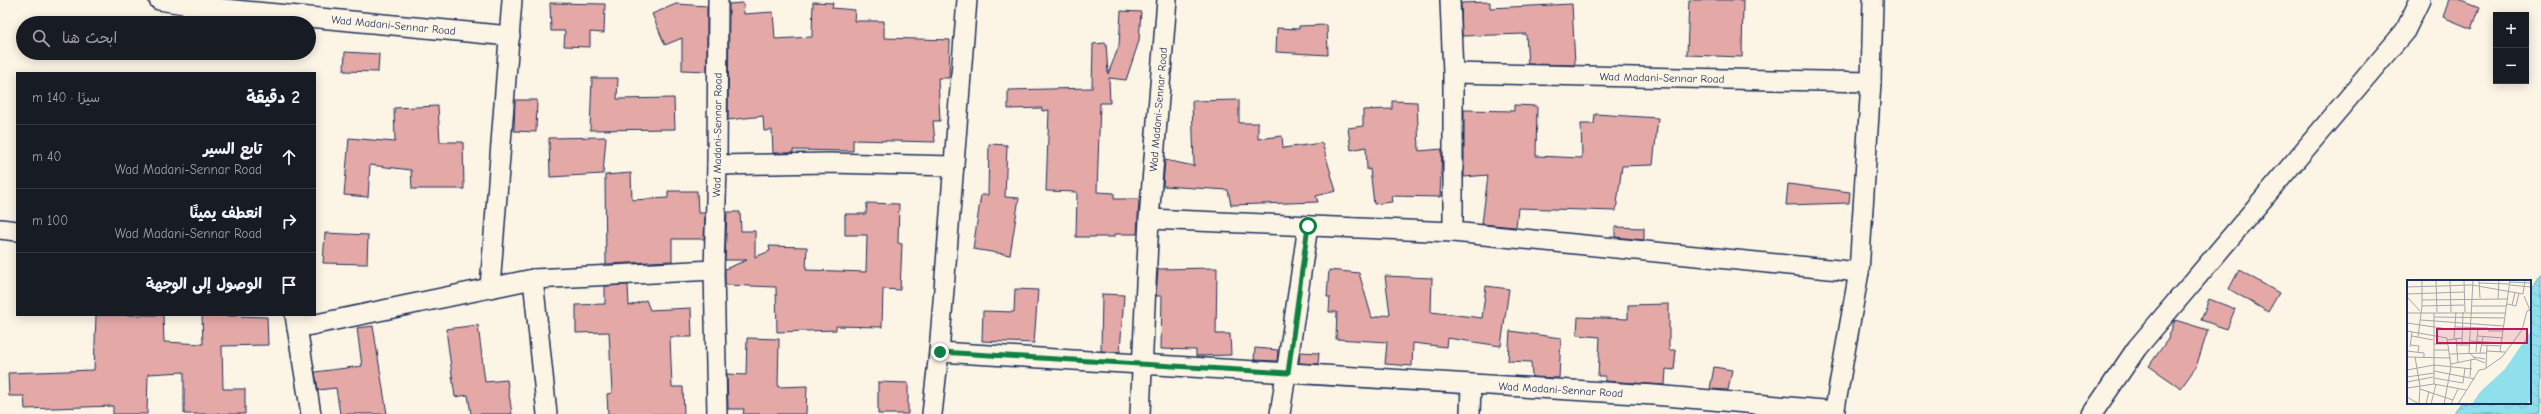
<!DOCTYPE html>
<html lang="ar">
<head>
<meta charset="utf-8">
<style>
  :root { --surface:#171b24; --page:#242831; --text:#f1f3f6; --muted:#9ea1a6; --line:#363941 }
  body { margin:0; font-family:"Comic Neue","Playpen Sans Arabic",sans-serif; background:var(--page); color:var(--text); direction:rtl }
  .controls { position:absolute; right:12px; top:12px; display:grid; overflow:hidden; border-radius:0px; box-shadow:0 2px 10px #0003 }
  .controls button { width:36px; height:36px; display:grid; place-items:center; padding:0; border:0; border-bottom:1px solid var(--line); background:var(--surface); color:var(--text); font:20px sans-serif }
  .stop { position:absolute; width:12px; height:12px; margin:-9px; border:3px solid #0b8043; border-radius:50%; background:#fff }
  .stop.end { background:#0b8043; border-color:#fff; box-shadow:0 1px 4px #0008 }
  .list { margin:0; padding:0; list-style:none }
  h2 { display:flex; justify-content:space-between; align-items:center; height:52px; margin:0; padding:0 16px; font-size:17px }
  h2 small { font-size:13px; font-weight:400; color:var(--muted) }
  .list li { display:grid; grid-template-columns:26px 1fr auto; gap:12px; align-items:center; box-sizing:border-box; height:64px; padding:0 16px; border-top:1px solid var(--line) }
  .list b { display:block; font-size:15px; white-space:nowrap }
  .list p { margin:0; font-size:13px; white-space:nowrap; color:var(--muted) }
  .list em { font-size:13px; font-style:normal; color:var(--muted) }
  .icon { flex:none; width:22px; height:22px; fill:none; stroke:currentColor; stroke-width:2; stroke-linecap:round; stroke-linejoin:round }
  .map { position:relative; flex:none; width:2541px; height:414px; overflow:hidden; direction:ltr }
  .search { position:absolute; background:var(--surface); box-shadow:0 2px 10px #0003; left:16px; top:16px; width:300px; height:44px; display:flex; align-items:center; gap:10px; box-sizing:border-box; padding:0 14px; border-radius:22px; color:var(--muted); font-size:15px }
  .panel { position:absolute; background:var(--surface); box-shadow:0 2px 10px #0003; left:16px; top:72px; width:300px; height:244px; border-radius:0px; direction:rtl }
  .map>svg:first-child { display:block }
</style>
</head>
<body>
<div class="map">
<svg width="2541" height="414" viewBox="0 0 2541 414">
  <defs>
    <pattern id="water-waves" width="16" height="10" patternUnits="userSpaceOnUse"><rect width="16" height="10" fill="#90e0ec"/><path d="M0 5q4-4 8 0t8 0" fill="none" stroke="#7cc0cd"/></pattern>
  </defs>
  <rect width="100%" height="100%" fill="#fcf5e5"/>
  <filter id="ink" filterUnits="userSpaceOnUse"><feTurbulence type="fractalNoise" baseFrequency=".025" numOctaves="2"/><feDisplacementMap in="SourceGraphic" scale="8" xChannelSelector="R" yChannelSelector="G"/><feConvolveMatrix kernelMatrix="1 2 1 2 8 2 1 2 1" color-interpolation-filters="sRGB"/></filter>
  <g filter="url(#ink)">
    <polygon fill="url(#water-waves)" stroke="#6199b3" points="2541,275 2541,414 2452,414 2460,403 2530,403 2530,293"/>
    <g fill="#e4a9a6" stroke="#1b2f5e">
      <polygon points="1689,0 1743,0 1742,57 1687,55"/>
      <polygon points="2449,0 2462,0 2480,7 2472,29 2443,17"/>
      <polygon points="813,2 833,3 832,8 855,10 854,21 884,21 884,38 950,40 949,78 938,78 940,121 933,121 935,142 853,140 853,151 793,150 793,153 773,153 772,130 764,131 763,116 728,120 729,4 743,3 744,14 773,12 775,39 812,37"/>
      <polygon points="1490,2 1490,8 1572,4 1575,65 1528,64 1526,34 1462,36 1461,3"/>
      <polygon points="550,3 605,4 604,33 590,32 590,47 564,46 565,31 551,31"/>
      <polygon points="676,4 707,6 707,71 682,70 682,38 665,45 652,14"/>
      <polygon points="1121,11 1141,12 1139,41 1126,80 1109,78 1110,103 1100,103 1097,192 1114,193 1114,199 1139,199 1137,234 1114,234 1114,237 1076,237 1077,192 1046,191 1049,110 1042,111 1042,108 1008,109 1008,90 1092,88 1093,44 1106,43 1108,74 1119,46"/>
      <polygon points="1327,25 1328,55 1276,52 1277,28 1299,29 1299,26"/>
      <polygon points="345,52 379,54 378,72 344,71"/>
      <polygon points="592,78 618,78 617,99 674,98 675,129 590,130"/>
      <polygon points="515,100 537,100 536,132 514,131"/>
      <polygon points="1239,100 1239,123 1258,123 1258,139 1282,136 1283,148 1322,143 1336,191 1316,196 1318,202 1231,205 1228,190 1163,186 1165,160 1194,166 1192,101"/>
      <polygon points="1392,101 1417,102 1419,151 1442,149 1440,197 1391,196 1392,202 1374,204 1370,169 1367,170 1366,147 1351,150 1348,128 1363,126 1363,110 1392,109"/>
      <polygon points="1514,105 1537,106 1536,156 1582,158 1581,124 1594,124 1595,114 1658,118 1653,165 1622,166 1616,211 1518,208 1516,227 1482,224 1488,175 1464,177 1464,110 1514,111"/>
      <polygon points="438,106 440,142 463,142 464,189 412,189 411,170 370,165 368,197 344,195 349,138 395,142 394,108"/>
      <polygon points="606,137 603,174 550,177 549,138"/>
      <polygon points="989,144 1007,145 1005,197 1019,198 1010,255 973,249 981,195 988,195"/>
      <polygon points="631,173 632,200 668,198 668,191 697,191 698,213 705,213 704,239 672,239 672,261 606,264 605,175"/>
      <polygon points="1788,184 1850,192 1849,203 1786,205"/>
      <polygon points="867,203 899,204 898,243 902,244 900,290 883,289 882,327 836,326 836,330 777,332 776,287 725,285 725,269 747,260 725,260 727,212 740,212 741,231 755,231 755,257 770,251 769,246 807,247 806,270 866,272 867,235 845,235 845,214 866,214"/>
      <polygon points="1615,227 1644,228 1644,240 1615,237"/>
      <polygon points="325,233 368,235 367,264 323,263"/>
      <polygon points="1217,268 1216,334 1230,334 1231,355 1196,356 1196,350 1161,349 1162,296 1156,296 1158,269"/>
      <polygon points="1329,270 1359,273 1372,318 1390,314 1385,276 1432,278 1431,312 1482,318 1486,286 1509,289 1501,346 1447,338 1446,347 1413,343 1412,366 1385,364 1387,342 1336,339 1337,312 1329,312 1330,297 1327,297"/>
      <polygon points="2239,270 2279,293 2268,312 2229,289"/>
      <polygon points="628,285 629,306 646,300 650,310 691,308 692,337 670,337 672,387 683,387 684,414 608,414 607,394 612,393 609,332 576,333 576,305 605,304 605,286"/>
      <polygon points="1015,289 1038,290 1034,343 982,341 983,311 1014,312"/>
      <polygon points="1102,294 1124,295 1120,352 1101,351"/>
      <polygon points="2209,299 2235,309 2227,329 2201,320"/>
      <polygon points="1669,304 1669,350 1676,350 1674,370 1666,369 1665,385 1605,381 1605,376 1598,376 1600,337 1577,335 1578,317 1628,319 1628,305"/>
      <polygon points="96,315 163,315 164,342 203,344 202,315 267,317 268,345 222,346 223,389 245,389 245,414 184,414 184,372 148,374 147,414 113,414 113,406 25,409 24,396 9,396 8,373 94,370"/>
      <polygon points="2175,320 2208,330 2196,367 2181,388 2149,366 2168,339"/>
      <polygon points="478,325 485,382 507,380 512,414 471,414 468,395 455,397 446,329"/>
      <polygon points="373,326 387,414 340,414 336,388 318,390 315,372 362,366 357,328"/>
      <polygon points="1510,331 1561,338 1559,378 1532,377 1531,362 1508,361"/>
      <polygon points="747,338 779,339 778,387 807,386 806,414 743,414 744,409 728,409 727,374 746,375"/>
      <polygon points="1255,348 1278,350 1277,361 1254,360"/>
      <polygon points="1300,352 1319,353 1318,364 1299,363"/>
      <polygon points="1714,367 1732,370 1728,390 1710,389"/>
      <polygon points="878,382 908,383 908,414 878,414"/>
    </g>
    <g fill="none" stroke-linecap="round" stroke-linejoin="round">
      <g stroke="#1b2f5e" stroke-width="22">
        <g id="minor">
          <path id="s1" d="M159,0l44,7 307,29"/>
          <polyline points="1450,0 1453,73 1453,232"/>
          <path id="s2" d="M1453,73l418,9"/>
          <polyline points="717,165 828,163 954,166"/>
          <polyline points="1149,219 1453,232 1859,272"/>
          <polyline points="0,229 17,231"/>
          <polyline points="533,279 547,414"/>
          <polyline points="490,287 512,0"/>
          <polyline points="295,315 311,414"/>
          <polyline points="297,328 533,279 714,270"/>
          <path id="s3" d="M939,352l715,43 181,16"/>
          <path id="s4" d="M717,414l-3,-144 3,-105 1,-165"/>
          <polyline points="932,414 939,352 967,0"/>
          <path id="s5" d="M1140,414l9,-195 18,-219"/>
          <polyline points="1280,414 1308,226"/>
          <polyline points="1470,414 1471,385"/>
          <polyline points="1834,414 1859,272 1871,82 1873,0"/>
          <polyline points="2092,414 2137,348 2405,31 2420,0"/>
        </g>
      </g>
      <use href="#minor" stroke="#fcf5e5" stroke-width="19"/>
    </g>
  </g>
  <g fill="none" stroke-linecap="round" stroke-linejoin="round" filter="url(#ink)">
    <polyline stroke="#0b8043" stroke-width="5" points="940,352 1288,373 1308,226"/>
  </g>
  <g text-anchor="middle" stroke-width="3.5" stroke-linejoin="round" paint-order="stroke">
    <g font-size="11" fill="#1b2f5e" stroke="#fcf5e5">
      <text dy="4" stroke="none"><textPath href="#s1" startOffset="236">Wad Madani-Sennar Road</textPath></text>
      <text dy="4" stroke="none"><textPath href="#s2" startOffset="209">Wad Madani-Sennar Road</textPath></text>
      <text dy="4" stroke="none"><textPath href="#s5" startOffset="305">Wad Madani-Sennar Road</textPath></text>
      <text dy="4" stroke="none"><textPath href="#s4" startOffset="279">Wad Madani-Sennar Road</textPath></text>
      <text dy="4" stroke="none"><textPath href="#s3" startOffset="623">Wad Madani-Sennar Road</textPath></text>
    </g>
  </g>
  <g transform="translate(2407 280)">
    <rect width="124" height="124" fill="#fcf5e5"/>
    <path d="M124,51v68l-4,5h-55l8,-12 25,-23z" fill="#90e0ec"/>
    <path fill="none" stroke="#a2a6af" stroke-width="1" d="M29,0l1,32M43,0l1,32M57,0l1,32M72,0l1,18M103,2l21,1M72,3l31,1M103,5l21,2M0,7l65,-2 51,9 2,-14M0,14l57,-2M117,16l6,14M0,17l13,14M91,19l1,-19M15,20l86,-1M100,24l9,2 3,-13M105,25l3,-12M15,26l42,-1M65,26h34M0,33h98M27,37l70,1M14,40l82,6M0,43l48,7M48,47l33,1M0,51l40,7 4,29 -7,37M81,51h15M5,56l21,4M71,56l25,2M11,57l4,-31v-26M49,58l2,25M47,59l2,-27M41,60l14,-2M63,61l32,2M27,64h14M4,65l8,1 -1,7M50,65h13M55,65l1,-33M75,65l19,1M3,67l2,-15M27,70h15M0,71l17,2v5M79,71l19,1M69,72l2,-24M93,72l10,-72M62,73l4,-73M63,73l5,6 10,4M73,73l3,-16M43,74l36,-1M0,77l44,1M8,77l5,29 -1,18M66,77l12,2M44,84l24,-5M79,88l1,-23M0,90l27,-5 38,4M27,91l41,8M0,97l27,-4M63,97l1,-17M27,98l29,5 2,-15M0,102l26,-5M27,104v-71M0,108l27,-4 32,6M13,109l33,11M0,117l12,7M19,124l3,-13M24,124l5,-20M44,124l7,-15M51,124l21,-34 6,-1 17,-12 20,-27 5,-19 4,-1"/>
    <path fill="#c2185b" fill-opacity="0.15" stroke="#c2185b" stroke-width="2" d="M30,49h90v14h-90z"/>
    <rect width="124" height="124" fill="none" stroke="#1b2f5e" stroke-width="2"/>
  </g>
</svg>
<div class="controls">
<button>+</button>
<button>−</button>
</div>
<div class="stop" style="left:1308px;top:226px"></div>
<div class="stop end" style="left:940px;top:352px"></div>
<div class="search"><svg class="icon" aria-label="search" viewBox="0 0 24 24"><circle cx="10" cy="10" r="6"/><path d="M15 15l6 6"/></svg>ابحث هنا</div>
<section class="panel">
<h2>2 دقيقة<small>سيرًا · 140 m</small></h2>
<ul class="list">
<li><svg class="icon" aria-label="ahead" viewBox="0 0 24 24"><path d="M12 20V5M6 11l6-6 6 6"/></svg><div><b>تابع السير</b><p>Wad Madani-Sennar Road</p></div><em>40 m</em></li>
<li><svg class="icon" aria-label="right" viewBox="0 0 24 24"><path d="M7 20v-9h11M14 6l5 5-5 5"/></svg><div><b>انعطف يمينًا</b><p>Wad Madani-Sennar Road</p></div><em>100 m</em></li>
<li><svg class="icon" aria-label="arrive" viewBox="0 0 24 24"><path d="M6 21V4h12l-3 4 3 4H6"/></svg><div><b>الوصول إلى الوجهة</b></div></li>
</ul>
</section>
</div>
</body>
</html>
